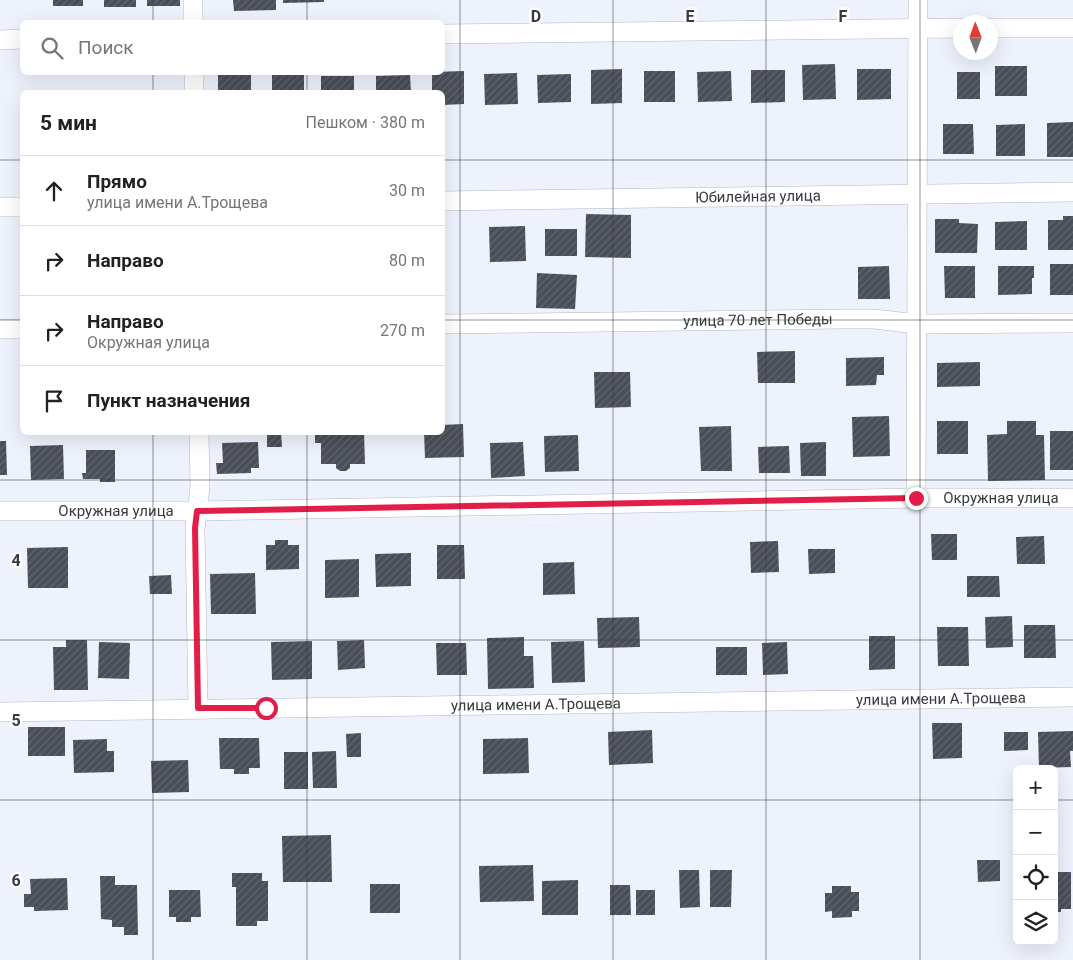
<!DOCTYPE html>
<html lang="ru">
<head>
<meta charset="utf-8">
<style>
  :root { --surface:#fff; --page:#f2f2f2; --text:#222; --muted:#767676; --line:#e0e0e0 }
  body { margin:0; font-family:Roboto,sans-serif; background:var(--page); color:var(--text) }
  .controls { position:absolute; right:15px; bottom:15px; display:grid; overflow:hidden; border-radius:8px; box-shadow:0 5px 20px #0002 }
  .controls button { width:45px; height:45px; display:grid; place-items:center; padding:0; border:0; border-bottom:1px solid var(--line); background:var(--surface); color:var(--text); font:25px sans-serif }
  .compass { position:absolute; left:953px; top:15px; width:45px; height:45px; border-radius:50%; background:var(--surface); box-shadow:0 5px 20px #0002; rotate:359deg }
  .stop { position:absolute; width:15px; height:15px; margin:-11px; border:4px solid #e11d48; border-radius:50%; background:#fff }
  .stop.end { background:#e11d48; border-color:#fff; box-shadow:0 1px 5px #0008 }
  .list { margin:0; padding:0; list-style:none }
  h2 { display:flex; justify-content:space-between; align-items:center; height:65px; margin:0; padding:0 20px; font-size:21px }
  h2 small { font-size:16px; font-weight:400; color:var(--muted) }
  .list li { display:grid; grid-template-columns:32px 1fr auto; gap:15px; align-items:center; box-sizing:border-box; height:70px; padding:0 20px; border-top:1px solid var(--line) }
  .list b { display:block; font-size:19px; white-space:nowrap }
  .list p { margin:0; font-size:16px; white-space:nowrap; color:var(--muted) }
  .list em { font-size:16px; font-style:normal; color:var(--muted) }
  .icon { flex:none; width:28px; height:28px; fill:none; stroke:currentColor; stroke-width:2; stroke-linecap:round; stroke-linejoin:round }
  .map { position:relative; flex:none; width:1073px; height:960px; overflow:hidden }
  .search { position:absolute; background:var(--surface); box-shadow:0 5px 20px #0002; left:20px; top:20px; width:425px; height:55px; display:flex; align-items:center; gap:12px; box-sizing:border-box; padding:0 18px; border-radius:8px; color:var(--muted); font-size:19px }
  .panel { position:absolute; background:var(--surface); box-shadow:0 5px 20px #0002; left:20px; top:90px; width:425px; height:345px; border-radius:8px }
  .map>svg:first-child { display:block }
</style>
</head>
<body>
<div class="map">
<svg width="1073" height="960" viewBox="0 0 1073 960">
  <defs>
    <pattern id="building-hatch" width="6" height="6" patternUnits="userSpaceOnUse" patternTransform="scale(1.25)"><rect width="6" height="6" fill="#4a4e59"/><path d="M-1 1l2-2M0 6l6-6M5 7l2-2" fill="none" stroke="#62666f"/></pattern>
  </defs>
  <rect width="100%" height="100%" fill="#edf2fd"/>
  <g fill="url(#building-hatch)">
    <rect x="53" y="0" width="30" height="6"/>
    <rect x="104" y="0" width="32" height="7"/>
    <rect x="147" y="0" width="33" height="6"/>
    <polygon points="233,0 276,0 276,10 234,11"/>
    <polygon points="283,0 324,0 324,2 283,3"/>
    <polygon points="835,64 836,99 803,100 802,65"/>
    <rect x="995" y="66" width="32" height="30"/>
    <polygon points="622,69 622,103 591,104 591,70"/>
    <polygon points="857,69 891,69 891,99 857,100"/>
    <polygon points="751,70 785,70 785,102 751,103"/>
    <polygon points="464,71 464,104 442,105 442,92 432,92 432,72"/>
    <rect x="644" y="71" width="31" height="31"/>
    <polygon points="731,71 732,101 698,102 697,72"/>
    <rect x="957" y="72" width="23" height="27"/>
    <polygon points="517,73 518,104 485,105 484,74"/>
    <rect x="218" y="74" width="33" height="18"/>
    <rect x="272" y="74" width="32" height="18"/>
    <polygon points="571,74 571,102 538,103 537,75"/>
    <polygon points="410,75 411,92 376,92 376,76"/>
    <rect x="321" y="76" width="33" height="16"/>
    <polygon points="1073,122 1073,157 1047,157 1047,123"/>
    <polygon points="943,124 973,124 974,154 943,154"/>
    <polygon points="1025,124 1025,156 996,156 996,125"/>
    <polygon points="586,214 631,215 631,258 585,257"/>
    <polygon points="1063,216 1073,216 1073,250 1048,250 1048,220 1063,220"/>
    <polygon points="935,219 959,219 959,223 978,224 977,253 935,253"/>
    <polygon points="1027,221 1027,250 995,250 995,222"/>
    <polygon points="525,226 526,261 490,262 489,227"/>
    <rect x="545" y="229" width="32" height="27"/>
    <rect x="1050" y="264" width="23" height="31"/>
    <polygon points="889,266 890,299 858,299 858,267"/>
    <polygon points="944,266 975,266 975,298 945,298"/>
    <polygon points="998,266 1034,266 1034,278 1032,278 1032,294 998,295"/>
    <polygon points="537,273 577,275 575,309 536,308"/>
    <polygon points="795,351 795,383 758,383 757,352"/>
    <polygon points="884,357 884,375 877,375 876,385 846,386 846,358"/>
    <polygon points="980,362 980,386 937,387 937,363"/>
    <polygon points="594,372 630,372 631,407 595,408"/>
    <polygon points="889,416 890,456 853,457 852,417"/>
    <rect x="937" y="421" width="31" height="33"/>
    <polygon points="1007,421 1036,421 1036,435 1044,435 1045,480 988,481 987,435 1007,434"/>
    <polygon points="463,424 464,457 425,458 424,432 442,432 442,425"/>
    <polygon points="731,426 732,471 701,471 699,427"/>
    <rect x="1050" y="431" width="23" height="39"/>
    <polygon points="267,432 281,432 282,447 267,447"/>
    <polygon points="315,432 364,432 365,464 350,464 350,468 346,471 340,471 336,468 336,464 321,464 321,443 315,443"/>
    <polygon points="578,435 579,471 545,472 544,436"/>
    <polygon points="0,441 6,441 7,475 0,475"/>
    <polygon points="258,442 259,468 251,468 251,473 217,474 216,463 223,463 222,443"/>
    <polygon points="523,442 525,476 491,478 490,443"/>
    <polygon points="826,442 826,476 801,476 800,443"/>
    <polygon points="63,445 64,479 31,480 30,446"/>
    <polygon points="789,446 790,473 759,473 758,447"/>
    <polygon points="86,450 115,450 115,482 100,482 100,479 83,479 82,473 86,473"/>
    <polygon points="931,534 957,534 957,560 932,560"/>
    <polygon points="1044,536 1045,564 1017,564 1016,537"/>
    <polygon points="275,540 288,540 288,545 299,545 299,569 266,570 266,545 275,545"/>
    <polygon points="778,541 779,572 751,573 750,542"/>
    <polygon points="437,545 464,545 465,579 437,579"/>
    <polygon points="68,547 68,588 28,588 27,548"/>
    <polygon points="808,549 835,549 835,573 809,574"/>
    <polygon points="411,553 411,586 376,587 375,554"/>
    <polygon points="359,559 359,597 325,598 325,560"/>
    <polygon points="574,562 575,594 543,595 543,563"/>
    <polygon points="255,573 256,614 211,614 210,574"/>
    <polygon points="171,575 172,594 150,594 149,576"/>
    <polygon points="967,576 999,576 1000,597 967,597"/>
    <polygon points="1012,616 1013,647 986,648 985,617"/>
    <polygon points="639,617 640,647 598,648 597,618"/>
    <polygon points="1024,625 1055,625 1056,658 1024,658"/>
    <polygon points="937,627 968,627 969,666 938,666"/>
    <polygon points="869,636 895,636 895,669 869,670"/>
    <polygon points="524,637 524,656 533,656 534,688 488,689 487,638"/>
    <polygon points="66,640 87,640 88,690 54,690 53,647 66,647"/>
    <polygon points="364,640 365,668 338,670 337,641"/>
    <polygon points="312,641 312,679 272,680 271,642"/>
    <polygon points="584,641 585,682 552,683 551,642"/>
    <polygon points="99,642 130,643 129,679 98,678"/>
    <polygon points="787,642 788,674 763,675 762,643"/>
    <polygon points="436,643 466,643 467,675 437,675"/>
    <rect x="716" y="647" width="31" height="28"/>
    <polygon points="932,723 962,723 962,758 933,759"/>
    <rect x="28" y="727" width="37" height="29"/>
    <polygon points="652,730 653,763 609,765 608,732"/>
    <polygon points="1073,731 1073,751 1070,751 1071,767 1039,768 1038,732"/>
    <polygon points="1004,732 1028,732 1028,750 1004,751"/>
    <polygon points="361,733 361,757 347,757 346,734"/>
    <polygon points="219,738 259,738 260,768 249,768 249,774 234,774 234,769 220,769"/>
    <polygon points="528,738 529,773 483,774 483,739"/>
    <polygon points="107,739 107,751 114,751 114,772 74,773 73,740"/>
    <polygon points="336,751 337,788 313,788 312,752"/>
    <rect x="284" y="752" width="24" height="37"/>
    <polygon points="188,760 189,792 152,793 151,761"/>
    <polygon points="331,835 332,882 283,882 282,836"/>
    <polygon points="977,860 1000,860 1000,881 978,882"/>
    <polygon points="533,865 534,901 480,902 479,866"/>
    <polygon points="679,870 699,870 700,907 680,908"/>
    <polygon points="710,870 732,870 731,907 710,907"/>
    <polygon points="1054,872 1071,872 1071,909 1061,909 1061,912 1054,912"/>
    <polygon points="232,873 262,873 262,881 268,881 268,921 257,921 257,926 236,926 236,887 232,887"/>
    <polygon points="100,876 115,876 115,885 137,885 138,935 124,935 124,927 112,927 112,920 101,919"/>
    <polygon points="67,878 68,910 34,911 34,907 24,907 24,894 31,894 30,879"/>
    <polygon points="578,880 578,915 542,915 542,881"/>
    <rect x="370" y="884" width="30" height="29"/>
    <polygon points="610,885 630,885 631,915 610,915"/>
    <polygon points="832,886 851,886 851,892 859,892 859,911 852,911 852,917 832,918 832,911 825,912 825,893 832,893"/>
    <polygon points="169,890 200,890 201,917 191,917 191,922 176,922 176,917 169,917"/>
    <rect x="636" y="890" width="19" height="25"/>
  </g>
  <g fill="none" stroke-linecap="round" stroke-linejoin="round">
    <g stroke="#b1b7c4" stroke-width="20">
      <g id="street">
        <polyline points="193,0 193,22"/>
        <polyline points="990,28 1073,28"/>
        <polyline points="442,34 960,28"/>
        <polyline points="0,40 22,39"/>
        <polyline points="194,72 194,92"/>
        <path id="s1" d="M442,201l631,-9"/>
        <polyline points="0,207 22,207"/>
        <path id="s2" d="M442,324l401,-5h31l43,5 156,-1"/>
        <polyline points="0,329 22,329"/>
        <polyline points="916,498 918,0"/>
        <path id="s3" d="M0,511h197l719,-13h157"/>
        <polyline points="198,709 195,529 200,487 199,432"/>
        <path id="s4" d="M0,712l1073,-15"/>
      </g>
    </g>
    <use href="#street" stroke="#fff" stroke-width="19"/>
  </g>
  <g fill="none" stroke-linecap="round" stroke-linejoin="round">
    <polyline stroke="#e11d48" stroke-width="6" points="266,708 198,708 195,528 197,511 916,498"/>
  </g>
  <path fill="none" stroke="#383a3f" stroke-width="1" stroke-opacity="0.55" d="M153,0v22M307,0v22M460,0v960M613,0v960M766,0v960M920,0v960M153,72v20M307,72v20M0,160h22M442,160h631M0,320h22M442,320h631M153,432v528M307,432v528M0,480h1073M0,640h1073M0,800h1017M1054,800h19"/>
  <g text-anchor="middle" stroke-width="5" stroke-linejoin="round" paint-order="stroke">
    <g font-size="15" fill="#383a3f" stroke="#fff">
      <text dy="5" stroke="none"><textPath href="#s1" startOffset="316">Юбилейная улица</textPath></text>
      <text dy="5" stroke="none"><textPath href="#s2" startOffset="316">улица 70 лет Победы</textPath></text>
      <text dy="5" stroke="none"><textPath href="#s3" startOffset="1001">Окружная улица</textPath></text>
      <text dy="5" stroke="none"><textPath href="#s3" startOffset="116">Окружная улица</textPath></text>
      <text dy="5" stroke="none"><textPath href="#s4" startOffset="941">улица имени А.Трощева</textPath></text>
      <text dy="5" stroke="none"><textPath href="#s4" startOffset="536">улица имени А.Трощева</textPath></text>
    </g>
  </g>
  <g font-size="16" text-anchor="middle" font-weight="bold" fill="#383a3f" stroke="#fff" stroke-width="5" stroke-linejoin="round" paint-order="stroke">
    <text x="536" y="22">D</text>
    <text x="690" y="22">E</text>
    <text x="843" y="22">F</text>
    <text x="16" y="566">4</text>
    <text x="16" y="726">5</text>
    <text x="16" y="886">6</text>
  </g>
</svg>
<div class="controls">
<button>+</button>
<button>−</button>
<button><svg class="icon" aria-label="locate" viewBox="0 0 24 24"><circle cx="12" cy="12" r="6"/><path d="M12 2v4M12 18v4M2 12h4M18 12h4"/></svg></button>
<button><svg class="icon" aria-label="layers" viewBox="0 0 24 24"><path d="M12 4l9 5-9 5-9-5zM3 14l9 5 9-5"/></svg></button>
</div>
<svg class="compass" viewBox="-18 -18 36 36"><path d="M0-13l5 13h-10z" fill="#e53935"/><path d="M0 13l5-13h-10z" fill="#767676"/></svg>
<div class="stop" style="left:266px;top:708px"></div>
<div class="stop end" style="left:916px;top:498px"></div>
<div class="search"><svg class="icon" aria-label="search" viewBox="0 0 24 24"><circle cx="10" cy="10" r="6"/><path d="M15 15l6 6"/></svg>Поиск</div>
<section class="panel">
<h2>5 мин<small>Пешком · 380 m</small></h2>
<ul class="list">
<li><svg class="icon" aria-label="ahead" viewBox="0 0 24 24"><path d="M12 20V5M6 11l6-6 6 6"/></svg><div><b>Прямо</b><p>улица имени А.Трощева</p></div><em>30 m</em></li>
<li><svg class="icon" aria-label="right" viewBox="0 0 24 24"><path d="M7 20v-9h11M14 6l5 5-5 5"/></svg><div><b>Направо</b></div><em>80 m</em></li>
<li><svg class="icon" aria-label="right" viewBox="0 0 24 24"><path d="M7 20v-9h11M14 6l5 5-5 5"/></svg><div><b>Направо</b><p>Окружная улица</p></div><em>270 m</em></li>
<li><svg class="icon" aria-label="arrive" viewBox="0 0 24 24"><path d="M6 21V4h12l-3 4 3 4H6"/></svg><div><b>Пункт назначения</b></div></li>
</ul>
</section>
</div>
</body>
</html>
